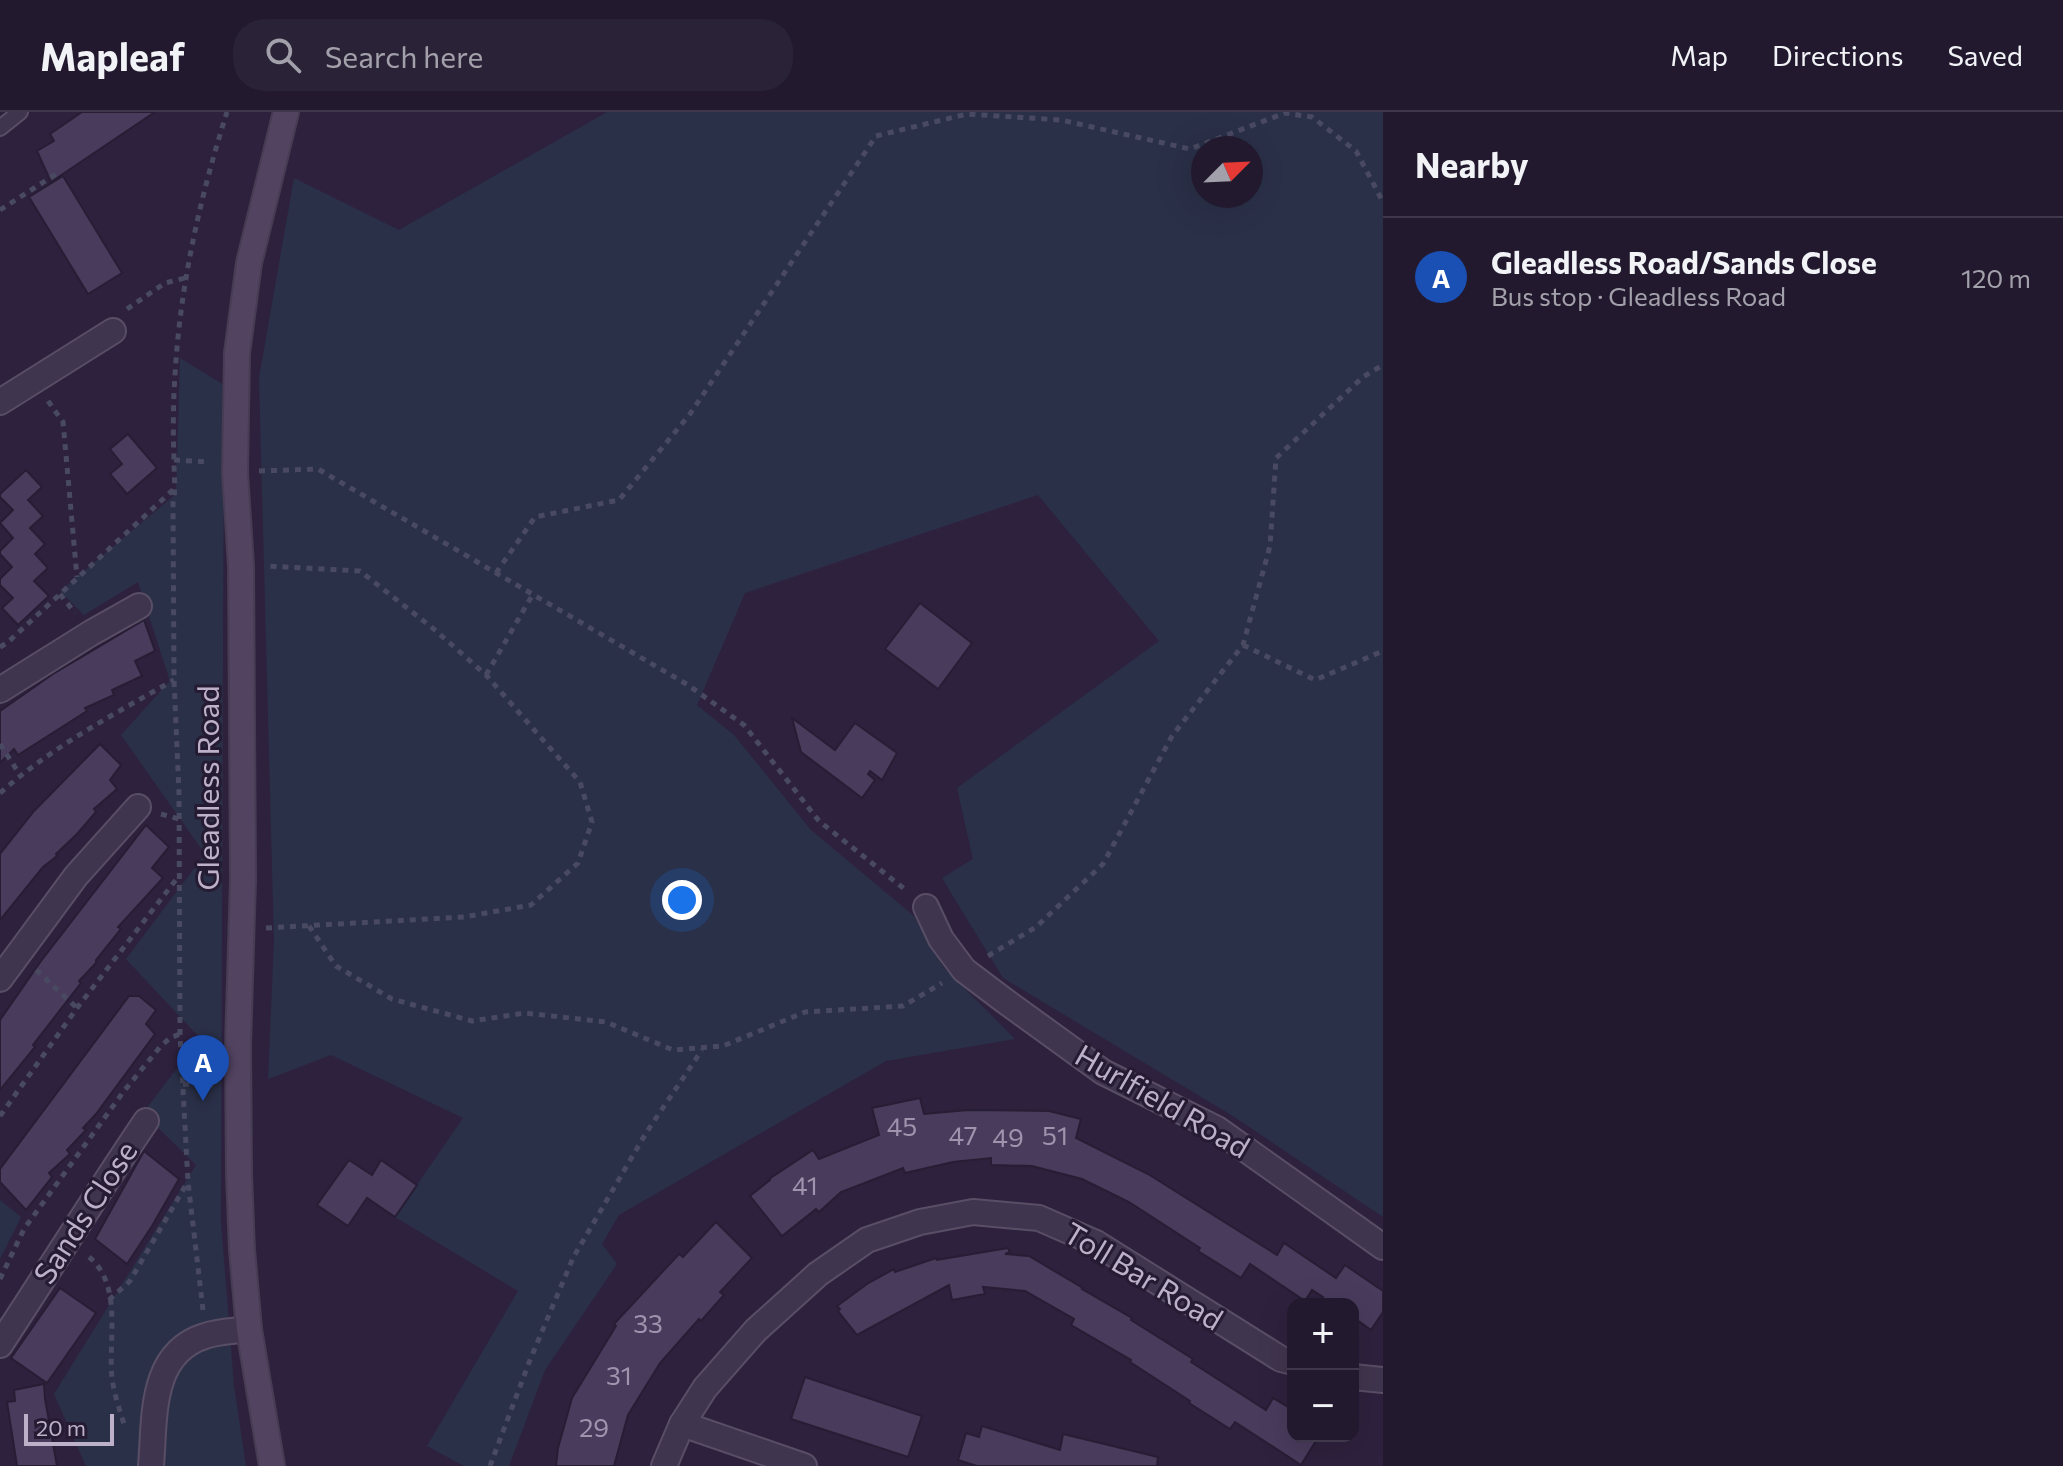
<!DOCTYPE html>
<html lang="en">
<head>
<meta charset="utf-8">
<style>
  :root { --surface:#22192e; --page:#2a2236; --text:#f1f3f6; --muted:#a2a0aa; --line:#3f384a; --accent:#bc80ff }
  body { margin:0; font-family:Commissioner,sans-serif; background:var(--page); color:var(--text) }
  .controls { position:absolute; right:24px; bottom:24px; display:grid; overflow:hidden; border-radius:16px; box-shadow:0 8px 32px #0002 }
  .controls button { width:72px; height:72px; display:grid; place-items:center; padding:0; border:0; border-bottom:2px solid var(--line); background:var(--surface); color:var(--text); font:40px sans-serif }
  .compass { position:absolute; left:1191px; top:24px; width:72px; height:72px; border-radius:50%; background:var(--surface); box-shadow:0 8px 32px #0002; rotate:66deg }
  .scale { position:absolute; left:24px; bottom:20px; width:90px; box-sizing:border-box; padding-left:8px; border:4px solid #bcb1c9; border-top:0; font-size:22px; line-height:28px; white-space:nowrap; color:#bcb1c9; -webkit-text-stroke:6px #251b32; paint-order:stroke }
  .you { position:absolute; left:682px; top:788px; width:28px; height:28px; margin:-20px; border:6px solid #fff; border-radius:50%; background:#1a73e8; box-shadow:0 0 0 12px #1a73e833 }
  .badge { display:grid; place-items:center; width:52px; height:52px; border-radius:50%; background:var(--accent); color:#fff; font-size:26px; font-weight:700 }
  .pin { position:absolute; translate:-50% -66px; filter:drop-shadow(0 2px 4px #0008) }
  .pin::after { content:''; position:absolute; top:42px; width:28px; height:24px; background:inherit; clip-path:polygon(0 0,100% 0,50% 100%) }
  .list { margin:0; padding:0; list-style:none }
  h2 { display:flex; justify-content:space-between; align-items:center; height:104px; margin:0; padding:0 32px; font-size:34px }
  h2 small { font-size:26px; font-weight:400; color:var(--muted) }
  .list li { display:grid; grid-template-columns:52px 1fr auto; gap:24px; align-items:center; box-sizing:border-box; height:120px; padding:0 32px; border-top:2px solid var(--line) }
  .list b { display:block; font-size:30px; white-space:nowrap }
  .list p { margin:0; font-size:26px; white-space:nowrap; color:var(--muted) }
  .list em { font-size:26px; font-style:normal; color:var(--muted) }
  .icon { flex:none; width:44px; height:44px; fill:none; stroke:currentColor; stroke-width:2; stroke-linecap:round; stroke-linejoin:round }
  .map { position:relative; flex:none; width:1383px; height:1354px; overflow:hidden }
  header { display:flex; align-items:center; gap:48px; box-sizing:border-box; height:112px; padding:0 40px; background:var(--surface); border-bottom:2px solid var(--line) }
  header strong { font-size:38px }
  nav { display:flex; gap:44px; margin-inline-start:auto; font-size:28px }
  .search { width:560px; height:72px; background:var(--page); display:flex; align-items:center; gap:20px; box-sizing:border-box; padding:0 28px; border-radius:32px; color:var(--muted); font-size:30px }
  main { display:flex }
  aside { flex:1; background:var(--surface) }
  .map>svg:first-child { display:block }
</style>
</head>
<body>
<header>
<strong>Mapleaf</strong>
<div class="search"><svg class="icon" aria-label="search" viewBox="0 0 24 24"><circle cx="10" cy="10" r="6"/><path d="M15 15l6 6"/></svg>Search here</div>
<nav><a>Map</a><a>Directions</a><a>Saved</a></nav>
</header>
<main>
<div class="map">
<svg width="1383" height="1354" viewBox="0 0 1383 1354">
  <rect width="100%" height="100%" fill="#2e213e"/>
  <g fill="#2a3048" fill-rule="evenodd">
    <path d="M607,0h776v1105l-150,-101 -230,-138 -61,-100 31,-19 -16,-71 202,-147 -121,-146 -293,98 -48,112 37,30 77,95 103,86 30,52 71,71 -129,22 -267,154 -17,29 15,20 -72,106 -36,96h-45l-37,-20 91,-155 -123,-74 68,-99 -132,-63 -63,24 6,-137 -15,-564 35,-200 105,52zM1203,36h48v48h-48z"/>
    <polygon points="180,246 224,273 221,1110 234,1274 246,1354 86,1354 54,1282 196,1053 143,1001 200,926 126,847 205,742 121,623 170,569 138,470 84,503 60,479 176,382"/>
    <polygon points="0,1088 21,1105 0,1147"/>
  </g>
  <g fill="#493b5c" stroke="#271d34" stroke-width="2">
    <polygon points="82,0 155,0 51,70 37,39 54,29 50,22"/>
    <polygon points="63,64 122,161 88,182 29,85"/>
    <polygon points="128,322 157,356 127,382 110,362 122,352 110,337"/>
    <polygon points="26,358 42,375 28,388 43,404 30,416 45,432 35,442 48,456 34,469 49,484 18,513 2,496 13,486 0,473 0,467 12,455 0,442 0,439 13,426 0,411 13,398 0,385 0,382"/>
    <polygon points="920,491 972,531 938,577 885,537"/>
    <polygon points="144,508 155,539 135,549 142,564 112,578 114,583 85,596 87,599 18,643 14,637 0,651 0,599 53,562"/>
    <polygon points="792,606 835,638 855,611 897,641 882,668 870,659 868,662 875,668 862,686 801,640"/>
    <polygon points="100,632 121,653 110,668 117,677 94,697 96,700 77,722 56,742 57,744 43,755 0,808 0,742 34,699"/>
    <polygon points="146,713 169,735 152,756 163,766 118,815 121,817 96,848 96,851 79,869 81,871 33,933 35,935 0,978 0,908 41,849"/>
    <polygon points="129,884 139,884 156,898 146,912 155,922 96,1002 83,1016 86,1018 67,1038 70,1042 49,1061 52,1065 26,1098 0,1070 0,1057"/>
    <polygon points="920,986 924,1002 968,998 1049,999 1081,1007 1076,1026 1148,1062 1277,1143 1284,1131 1336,1166 1345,1153 1383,1179 1383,1200 1371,1218 1353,1205 1353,1192 1319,1192 1323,1185 1312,1178 1305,1189 1250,1152 1241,1166 1198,1139 1200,1136 1129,1090 1082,1067 1032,1054 991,1053 991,1046 953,1050 905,1061 903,1056 841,1080 819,1100 816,1097 782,1124 750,1084 770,1068 769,1067 813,1038 819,1047 879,1023 872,996"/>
    <polygon points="144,1039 179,1067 152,1114 127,1152 95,1127"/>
    <polygon points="349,1048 372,1063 381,1048 417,1073 395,1105 367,1086 348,1114 317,1093"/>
    <polygon points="716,1110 752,1146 720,1180 724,1183 701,1209 699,1207 660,1251 628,1303 614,1354 556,1354 558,1336 572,1286 616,1214 614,1212 679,1142 683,1145"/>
    <polygon points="1008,1136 1010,1140 1005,1142 1029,1144 1083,1176 1082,1177 1132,1206 1131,1208 1193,1247 1191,1250 1266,1298 1273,1286 1293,1298 1293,1324 1319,1324 1301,1353 1235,1310 1230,1317 1189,1291 1190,1289 1130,1250 1131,1248 1071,1213 1074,1207 1025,1179 983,1175 985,1182 952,1188 949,1173 857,1223 838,1199 840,1197 837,1194 867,1172 894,1157 895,1160 936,1146 937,1148"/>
    <polygon points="60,1176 96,1201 47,1271 11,1246"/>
    <polygon points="805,1265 922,1304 908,1345 791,1307"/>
    <polygon points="44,1272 45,1287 57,1354 17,1354 7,1290 15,1289 14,1278"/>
    <polygon points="982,1314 1060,1338 1063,1322 1158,1345 1157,1354 977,1354 958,1348 966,1321 979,1325"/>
  </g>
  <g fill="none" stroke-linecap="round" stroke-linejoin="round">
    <g stroke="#584e65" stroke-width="18">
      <polyline id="service" points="0,16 20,0"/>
    </g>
    <g stroke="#584e65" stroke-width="28">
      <g id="minor">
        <polyline points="0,290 113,219"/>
        <polyline points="0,578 91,521 139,494"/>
        <polyline points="926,795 941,827 964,858 1005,889 1103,960 1217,1017 1383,1135"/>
        <polyline points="0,867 76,764 138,695"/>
        <path d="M0,1233c49,-75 96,-150 146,-224"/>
        <polyline points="1353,1265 1383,1268"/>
        <polyline points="682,1312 804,1354"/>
        <path d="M151,1354c4,-47 -2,-113 54,-130 13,-5 30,-5 44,-7"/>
        <polyline points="664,1354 682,1312 705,1276 756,1218 818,1162 867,1128 920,1110 973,1100 1039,1106 1096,1131 1281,1247 1293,1250"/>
      </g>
    </g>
    <g stroke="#463c53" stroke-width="28">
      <polyline id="secondary" points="272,1354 249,1217 242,1138 239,1062 238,934 243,768 241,454 235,361 237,241 249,151 286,0"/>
    </g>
    <g stroke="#494a62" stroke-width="5" stroke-dasharray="6 6" stroke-linecap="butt">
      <polyline points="0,98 56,62"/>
      <polyline points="127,197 165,171 185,166"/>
      <polyline points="48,289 63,310 77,465"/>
      <polyline points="174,348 209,350"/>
      <polyline points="259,359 318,357 688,573 744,613 819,709 907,779"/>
      <polyline points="496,461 535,405 619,388 690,302 876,24 967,2 1061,8 1190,37 1285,1 1312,5 1356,39 1383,90"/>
      <polyline points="60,482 75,501"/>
      <polyline points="1243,533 1315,568 1383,539"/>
      <polyline points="0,535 7,531 174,377"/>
      <polyline points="486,563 533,482"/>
      <polyline points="0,632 20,663"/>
      <path d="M0,681c52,-46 114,-79 174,-113"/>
      <polyline points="161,702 179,707"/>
      <polyline points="309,814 336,854 392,887 472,909 525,901 606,910 673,938 723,934 805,900 903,894 942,871"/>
      <polyline points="266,816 464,805 531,793 578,751 592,710 580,670 486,563 435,518 360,459 267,454"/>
      <polyline points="988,844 1036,815 1103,752 1172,624 1243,533 1270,434 1276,346 1363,265 1383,253"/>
      <polyline points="36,858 77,896"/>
      <polyline points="183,972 213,973"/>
      <polyline points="0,1004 77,896 178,765"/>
      <path d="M89,1145c34,28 19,82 23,121 2,16 8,33 13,49"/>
      <polyline points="0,1167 24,1117 124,979 160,935 170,926 180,922"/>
      <polyline points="109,1188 130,1169 187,1071"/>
      <path d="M203,1198l-15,-128 -8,-148 -1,-241 -5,-113 -1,-177c3,-14 1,-27 1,-42 -1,-28 -1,-58 1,-86 5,-89 25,-178 52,-263"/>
      <polyline points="490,1354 530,1248 573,1146 646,1021 702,938"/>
    </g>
    <use href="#service" stroke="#40354e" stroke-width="14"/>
    <use href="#minor" stroke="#40354e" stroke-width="24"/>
    <use href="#secondary" stroke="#524361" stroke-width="24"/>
  </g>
  <g text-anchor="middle" stroke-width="6" stroke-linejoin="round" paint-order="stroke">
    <g font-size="26" fill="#9f94ae">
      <text x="902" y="1024">45</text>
      <text x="963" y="1033">47</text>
      <text x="1055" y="1033">51</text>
      <text x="1008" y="1035">49</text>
      <text x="805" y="1083">41</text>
      <text x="648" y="1221">33</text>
      <text x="619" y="1273">31</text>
      <text x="594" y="1325">29</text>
    </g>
    <g font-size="30" fill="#bcb1c9" stroke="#251b32">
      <text transform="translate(209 676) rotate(-90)" y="10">Gleadless Road</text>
      <text transform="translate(1162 990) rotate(30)" y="10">Hurlfield Road</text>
      <text transform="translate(86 1101) rotate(-57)" y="10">Sands Close</text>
      <text transform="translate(1143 1165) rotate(31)" y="10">Toll Bar Road</text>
    </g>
  </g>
</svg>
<div class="controls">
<button>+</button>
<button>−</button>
</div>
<svg class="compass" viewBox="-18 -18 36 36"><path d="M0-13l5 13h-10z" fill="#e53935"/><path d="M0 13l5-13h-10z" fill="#a2a0aa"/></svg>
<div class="scale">20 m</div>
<div class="you"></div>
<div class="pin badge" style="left:203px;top:989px;background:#1a4fb4">A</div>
</div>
<aside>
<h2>Nearby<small></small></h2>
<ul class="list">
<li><span class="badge" style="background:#1a4fb4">A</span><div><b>Gleadless Road/Sands Close</b><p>Bus stop · Gleadless Road</p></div><em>120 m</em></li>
</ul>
</aside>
</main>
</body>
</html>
